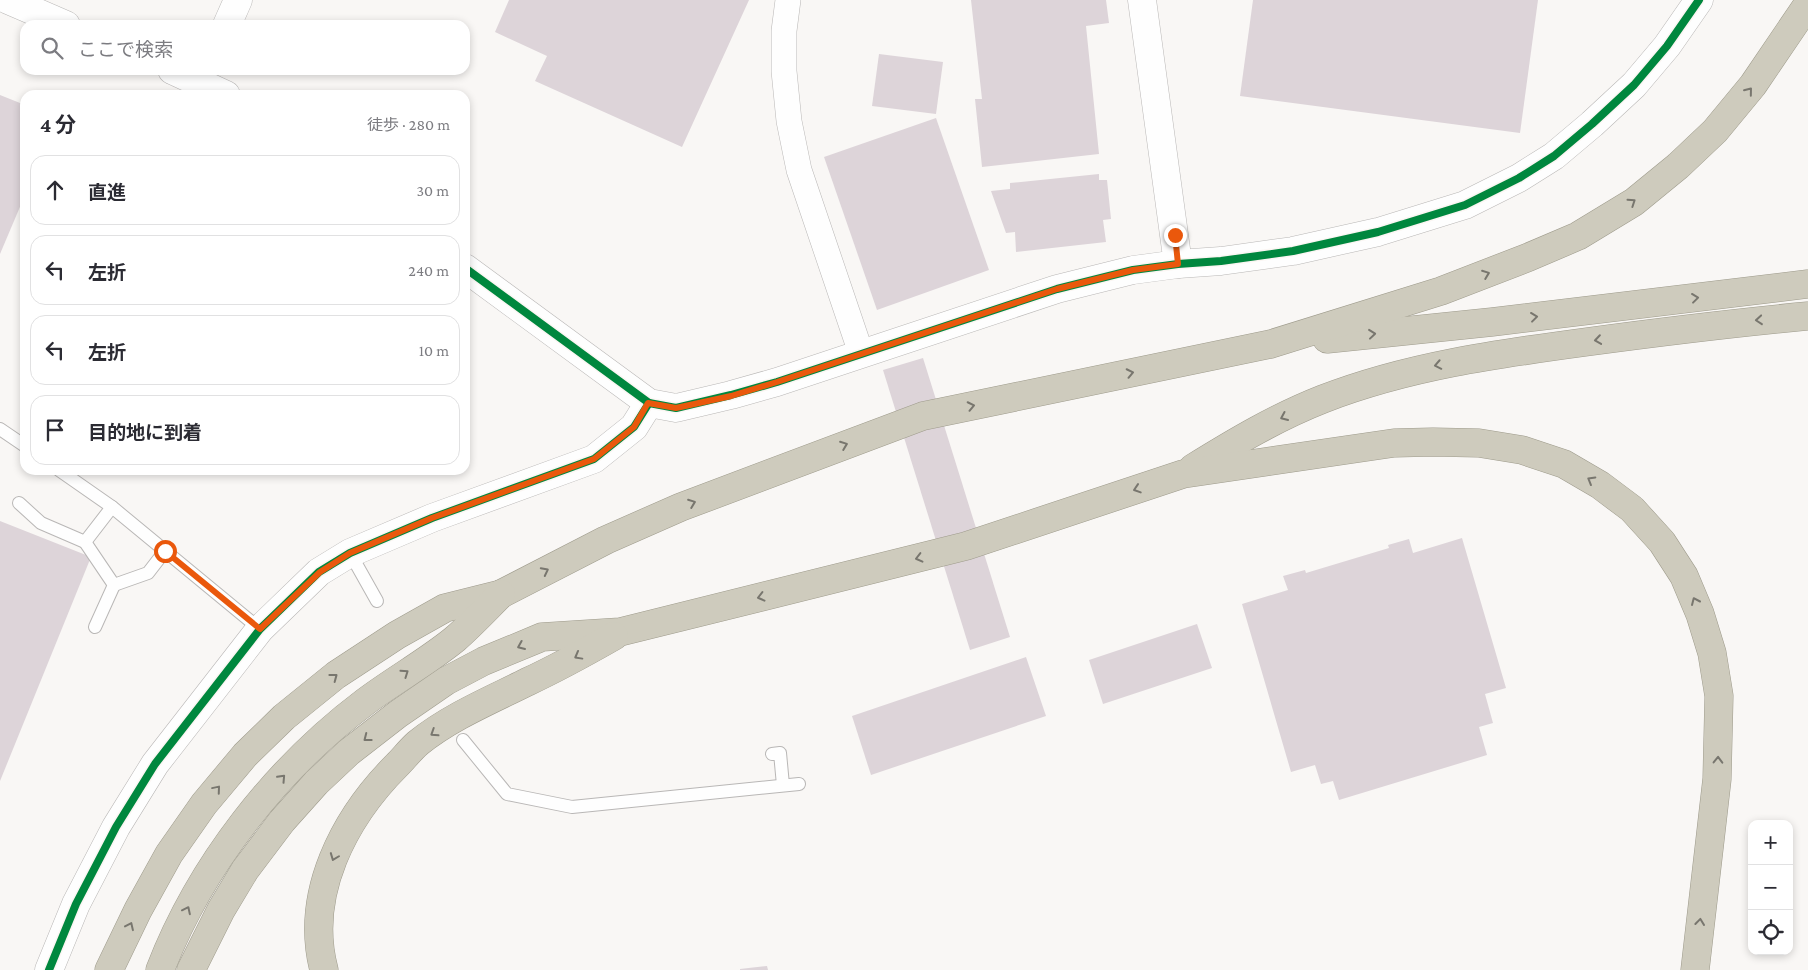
<!DOCTYPE html>
<html lang="ja">
<head>
<meta charset="utf-8">
<style>
  :root { --surface:#fff; --page:#f7f7f7; --text:#2b2b33; --muted:#7c7c81; --line:#e1e1e2 }
  body { margin:0; font-family:"Crimson Pro","Noto Sans JP",serif; background:var(--page); color:var(--text) }
  .controls { position:absolute; right:15px; bottom:15px; display:grid; overflow:hidden; border-radius:10px; box-shadow:0 2px 8px #0003 }
  .controls button { width:45px; height:45px; display:grid; place-items:center; padding:0; border:0; border-bottom:1px solid var(--line); background:var(--surface); color:var(--text); font:25px sans-serif }
  .stop { position:absolute; width:15px; height:15px; margin:-11px; border:4px solid #ea580c; border-radius:50%; background:#fff }
  .stop.end { background:#ea580c; border-color:#fff; box-shadow:0 1px 5px #0008 }
  .list { margin:0; padding:0; list-style:none }
  h2 { display:flex; justify-content:space-between; align-items:center; height:65px; margin:0; padding:0 20px; font-size:21px }
  h2 small { font-size:16px; font-weight:400; color:var(--muted) }
  .list li { display:grid; grid-template-columns:32px 1fr auto; gap:15px; align-items:center; box-sizing:border-box; height:70px; margin:0 10px 10px; padding:0 10px; border:1px solid var(--line); border-radius:15px }
  .list b { display:block; font-size:19px; white-space:nowrap }
  .list em { font-size:16px; font-style:normal; color:var(--muted) }
  .icon { flex:none; width:28px; height:28px; fill:none; stroke:currentColor; stroke-width:2; stroke-linecap:round; stroke-linejoin:round }
  .map { position:relative; flex:none; width:1808px; height:970px; overflow:hidden }
  .search { position:absolute; background:var(--surface); box-shadow:0 2px 8px #0003; left:20px; top:20px; width:450px; height:55px; display:flex; align-items:center; gap:12px; box-sizing:border-box; padding:0 18px; border-radius:15px; color:var(--muted); font-size:19px }
  .panel { position:absolute; background:var(--surface); box-shadow:0 2px 8px #0003; left:20px; top:90px; width:450px; height:385px; border-radius:15px }
  .map>svg:first-child { display:block }
</style>
</head>
<body>
<div class="map">
<svg width="1808" height="970" viewBox="0 0 1808 970">
  <rect width="100%" height="100%" fill="#f9f7f5"/>
  <g fill="#ddd4d9">
    <polygon points="509,0 749,0 682,147 535,81 547,56 495,32"/>
    <polygon points="971,0 1106,0 1109,23 1086,26 1099,154 982,167 975,99 982,99"/>
    <polygon points="1253,0 1538,0 1520,133 1240,96"/>
    <polygon points="879,54 943,62 936,114 872,106"/>
    <polygon points="0,95 25,105 25,195 0,254"/>
    <polygon points="936,118 989,270 877,310 824,157"/>
    <polygon points="1099,174 1099,180 1107,180 1111,219 1103,220 1106,242 1016,252 1015,232 1006,233 991,191 1010,189 1010,183"/>
    <polygon points="923,358 1010,637 970,650 883,370"/>
    <polygon points="0,521 91,557 0,781"/>
    <polygon points="1462,538 1506,688 1485,694 1493,723 1479,727 1487,755 1339,800 1333,781 1321,784 1315,765 1291,772 1242,604 1288,590 1283,576 1305,570 1306,573 1389,548 1388,545 1409,539 1413,553"/>
    <polygon points="1197,624 1212,668 1103,704 1089,660"/>
    <polygon points="1026,657 1046,716 871,775 852,716"/>
    <polygon points="767,966 768,970 740,970 740,969"/>
  </g>
  <g fill="none" stroke-linecap="round" stroke-linejoin="round">
    <g stroke="#b9b7b6" stroke-width="14">
      <g id="service">
        <polyline points="0,429 25,446"/>
        <polyline points="59,470 112,507 260,629"/>
        <polyline points="19,503 41,523 85,542 112,507"/>
        <polyline points="85,542 114,585 148,573 165,551"/>
        <polyline points="350,553 377,601"/>
        <polyline points="95,627 114,585"/>
        <polyline points="463,740 507,794 572,807 799,784"/>
        <polyline points="772,754 780,753 783,785"/>
      </g>
    </g>
    <g stroke="#b9b7b6" stroke-width="26">
      <polyline id="minor" points="788,0 784,31 784,71 789,121 799,170 861,353"/>
    </g>
    <g stroke="#b9b7b6" stroke-width="29">
      <g id="tertiary">
        <polyline points="8,0 66,25"/>
        <polyline points="1142,0 1178,264"/>
        <polyline points="227,25 238,0"/>
        <polyline points="172,70 226,95"/>
        <polyline points="465,268 649,403 676,408 731,395 777,382 1057,289 1133,270 1178,264 1221,261 1293,251 1378,232 1465,205 1519,178 1554,156 1592,124 1634,85 1667,46 1699,0"/>
        <polyline points="49,970 76,904 116,827 155,764 260,629 319,572 350,553 432,518 594,459 634,427 649,403"/>
      </g>
    </g>
    <g stroke="#9e9b8c" stroke-width="29">
      <g id="motorway">
        <polyline points="1327,339 1492,322 1808,284"/>
        <path d="M1193,468c42,-26 84,-51 130,-69 85,-33 174,-45 263,-57 74,-10 148,-19 222,-26"/>
        <polyline points="109,970 138,910 169,854 204,804 245,755 284,717 336,675 397,635 445,608 501,594 606,540 681,507 923,416 1271,344 1441,291 1529,257 1578,236 1634,202 1678,166 1715,131 1753,85 1808,4"/>
        <path d="M160,970c40,-104 116,-201 205,-268 29,-22 62,-40 90,-63 16,-14 31,-30 46,-45"/>
        <polyline points="191,970 221,910 245,870 282,821 316,783 349,752 398,714 446,681 484,661 542,637 620,632 966,546 1183,474 1394,443 1433,442 1479,443 1522,450 1564,464 1600,485 1632,509 1662,542 1684,576 1700,614 1712,653 1719,696 1717,779 1695,970"/>
        <path d="M324,970c-20,-76 20,-152 73,-205 7,-7 13,-15 21,-22 32,-26 73,-43 109,-61 30,-14 59,-30 87,-46"/>
      </g>
    </g>
    <use href="#service" stroke="#fefefe" stroke-width="12"/>
    <use href="#minor" stroke="#fefefe" stroke-width="25"/>
    <use href="#tertiary" stroke="#fefefe" stroke-width="28"/>
    <use href="#motorway" stroke="#cecbbd" stroke-width="28"/>
    <g stroke="#fbf6f3" stroke-width="11">
      <g id="cycleway">
        <polyline points="465,268 649,403 676,408 731,395 777,382 1057,289 1133,270 1178,264 1221,261 1293,251 1378,232 1465,205 1519,178 1554,156 1592,124 1634,85 1667,46 1699,0"/>
        <polyline points="49,970 76,904 116,827 155,764 260,629 319,572 350,553 432,518 594,459 634,427 649,403"/>
      </g>
    </g>
    <use href="#cycleway" stroke="#00873e" stroke-width="8"/>
  </g>
  <defs><path id="oneway-chevron" d="M-2-3.5L2.5 0L-2 3.5" fill="none" stroke-width="1.6" stroke-linecap="round" stroke-linejoin="round" transform="scale(1.25)"/></defs>
  <g stroke="#78766e">
    <use href="#oneway-chevron" transform="translate(1749 91) rotate(-51)"/>
    <use href="#oneway-chevron" transform="translate(1632 202) rotate(-34)"/>
    <use href="#oneway-chevron" transform="translate(1486 274) rotate(-21)"/>
    <use href="#oneway-chevron" transform="translate(1695 298) rotate(-7)"/>
    <use href="#oneway-chevron" transform="translate(1534 317) rotate(-7)"/>
    <use href="#oneway-chevron" transform="translate(1759 320) rotate(175)"/>
    <use href="#oneway-chevron" transform="translate(1372 334) rotate(-6)"/>
    <use href="#oneway-chevron" transform="translate(1598 340) rotate(172)"/>
    <use href="#oneway-chevron" transform="translate(1438 365) rotate(169)"/>
    <use href="#oneway-chevron" transform="translate(1130 373) rotate(-12)"/>
    <use href="#oneway-chevron" transform="translate(971 406) rotate(-12)"/>
    <use href="#oneway-chevron" transform="translate(1284 417) rotate(156)"/>
    <use href="#oneway-chevron" transform="translate(844 445) rotate(-21)"/>
    <use href="#oneway-chevron" transform="translate(1591 480) rotate(-150)"/>
    <use href="#oneway-chevron" transform="translate(1137 489) rotate(162)"/>
    <use href="#oneway-chevron" transform="translate(692 503) rotate(-21)"/>
    <use href="#oneway-chevron" transform="translate(919 558) rotate(166)"/>
    <use href="#oneway-chevron" transform="translate(545 571) rotate(-27)"/>
    <use href="#oneway-chevron" transform="translate(761 597) rotate(166)"/>
    <use href="#oneway-chevron" transform="translate(1695 601) rotate(-114)"/>
    <use href="#oneway-chevron" transform="translate(521 646) rotate(157)"/>
    <use href="#oneway-chevron" transform="translate(578 656) rotate(151)"/>
    <use href="#oneway-chevron" transform="translate(405 673) rotate(-35)"/>
    <use href="#oneway-chevron" transform="translate(334 677) rotate(-37)"/>
    <use href="#oneway-chevron" transform="translate(434 733) rotate(147)"/>
    <use href="#oneway-chevron" transform="translate(367 738) rotate(142)"/>
    <use href="#oneway-chevron" transform="translate(1718 760) rotate(-89)"/>
    <use href="#oneway-chevron" transform="translate(282 778) rotate(-47)"/>
    <use href="#oneway-chevron" transform="translate(217 789) rotate(-50)"/>
    <use href="#oneway-chevron" transform="translate(334 857) rotate(111)"/>
    <use href="#oneway-chevron" transform="translate(187 910) rotate(-64)"/>
    <use href="#oneway-chevron" transform="translate(1700 922) rotate(-83)"/>
    <use href="#oneway-chevron" transform="translate(130 926) rotate(-65)"/>
  </g>
  <g fill="none" stroke-linecap="round" stroke-linejoin="round">
    <polyline stroke="#ea580c" stroke-width="6" points="165,551 260,629 320,572 350,553 432,518 594,459 634,427 648,403 676,408 731,396 777,382 1057,289 1133,270 1178,264 1175,235"/>
  </g>
</svg>
<div class="controls">
<button>+</button>
<button>−</button>
<button><svg class="icon" aria-label="locate" viewBox="0 0 24 24"><circle cx="12" cy="12" r="6"/><path d="M12 2v4M12 18v4M2 12h4M18 12h4"/></svg></button>
</div>
<div class="stop" style="left:165px;top:551px"></div>
<div class="stop end" style="left:1175px;top:235px"></div>
<div class="search"><svg class="icon" aria-label="search" viewBox="0 0 24 24"><circle cx="10" cy="10" r="6"/><path d="M15 15l6 6"/></svg>ここで検索</div>
<section class="panel">
<h2>4 分<small>徒歩 · 280 m</small></h2>
<ul class="list">
<li><svg class="icon" aria-label="ahead" viewBox="0 0 24 24"><path d="M12 20V5M6 11l6-6 6 6"/></svg><div><b>直進</b></div><em>30 m</em></li>
<li><svg class="icon" aria-label="left" viewBox="0 0 24 24"><path d="M17 20v-9H6M10 6l-5 5 5 5"/></svg><div><b>左折</b></div><em>240 m</em></li>
<li><svg class="icon" aria-label="left" viewBox="0 0 24 24"><path d="M17 20v-9H6M10 6l-5 5 5 5"/></svg><div><b>左折</b></div><em>10 m</em></li>
<li><svg class="icon" aria-label="arrive" viewBox="0 0 24 24"><path d="M6 21V4h12l-3 4 3 4H6"/></svg><div><b>目的地に到着</b></div></li>
</ul>
</section>
</div>
</body>
</html>
